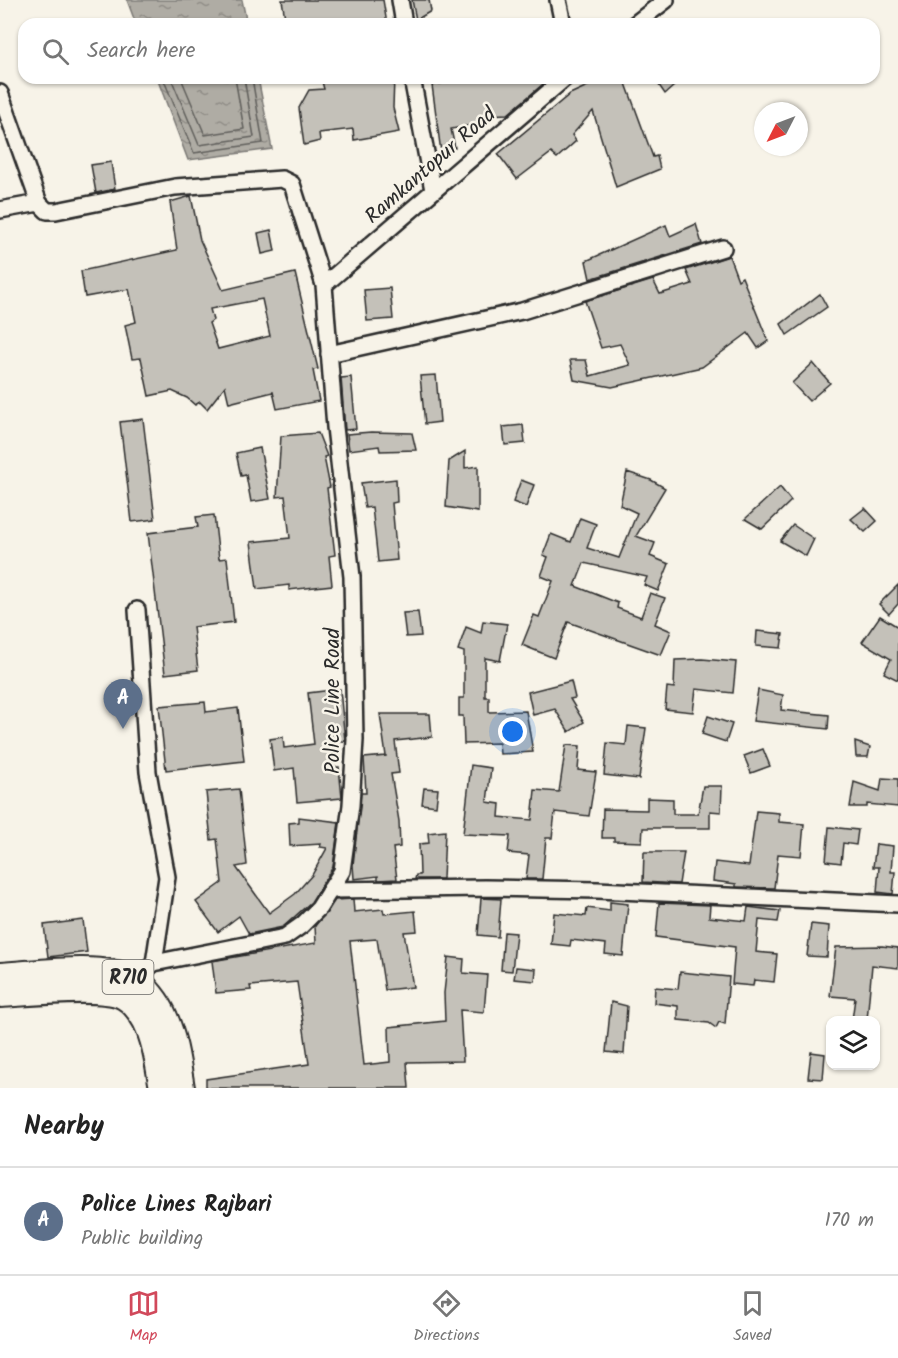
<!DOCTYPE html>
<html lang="en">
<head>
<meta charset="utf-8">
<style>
  :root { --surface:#fff; --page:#f2f2f2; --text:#222; --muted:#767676; --line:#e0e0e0; --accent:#d1495b }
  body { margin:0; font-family:Kalam,sans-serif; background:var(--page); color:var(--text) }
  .controls { position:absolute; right:18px; bottom:18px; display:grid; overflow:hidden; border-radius:12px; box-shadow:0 2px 4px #0004 }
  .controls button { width:54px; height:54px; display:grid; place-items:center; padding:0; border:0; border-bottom:2px solid var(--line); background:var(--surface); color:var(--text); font:30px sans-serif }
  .compass { position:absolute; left:754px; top:102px; width:54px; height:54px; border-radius:50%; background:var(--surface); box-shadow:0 2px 4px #0004; rotate:228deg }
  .you { position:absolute; left:513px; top:732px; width:21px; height:21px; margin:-15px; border:4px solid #fff; border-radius:50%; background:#1a73e8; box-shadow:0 0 0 9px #1a73e833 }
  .badge { display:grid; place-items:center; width:39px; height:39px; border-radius:50%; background:var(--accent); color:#fff; font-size:20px; font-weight:700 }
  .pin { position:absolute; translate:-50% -50px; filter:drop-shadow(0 2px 3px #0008) }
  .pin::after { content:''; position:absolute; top:32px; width:21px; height:18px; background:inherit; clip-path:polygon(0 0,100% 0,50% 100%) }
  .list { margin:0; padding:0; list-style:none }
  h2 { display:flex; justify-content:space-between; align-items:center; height:78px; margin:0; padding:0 24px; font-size:26px }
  h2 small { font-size:20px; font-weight:400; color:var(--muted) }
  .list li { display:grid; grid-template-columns:39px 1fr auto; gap:18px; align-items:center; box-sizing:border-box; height:108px; padding:0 24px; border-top:2px solid var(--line) }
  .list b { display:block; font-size:22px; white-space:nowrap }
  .list p { margin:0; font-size:20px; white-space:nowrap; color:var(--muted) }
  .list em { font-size:20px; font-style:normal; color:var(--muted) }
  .icon { flex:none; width:33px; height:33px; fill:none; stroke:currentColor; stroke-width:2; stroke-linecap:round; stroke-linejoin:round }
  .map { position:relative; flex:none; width:898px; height:1088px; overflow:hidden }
  .search { position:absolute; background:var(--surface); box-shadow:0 2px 4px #0004; left:18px; right:18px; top:18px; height:66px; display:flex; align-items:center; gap:15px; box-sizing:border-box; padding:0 21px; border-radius:18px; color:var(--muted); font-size:22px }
  .sheet { height:186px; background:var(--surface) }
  nav { display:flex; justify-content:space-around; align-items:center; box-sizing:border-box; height:84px; border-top:2px solid var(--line); background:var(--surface); font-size:16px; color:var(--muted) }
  nav a { display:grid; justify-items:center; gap:3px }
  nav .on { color:var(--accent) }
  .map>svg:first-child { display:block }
</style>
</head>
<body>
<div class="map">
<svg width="898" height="1088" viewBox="0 0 898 1088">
  <defs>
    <pattern id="water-ripples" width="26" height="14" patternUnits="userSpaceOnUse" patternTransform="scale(1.5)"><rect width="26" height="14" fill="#afaca4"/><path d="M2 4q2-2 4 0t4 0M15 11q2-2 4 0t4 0" fill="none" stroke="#8f8c86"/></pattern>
  </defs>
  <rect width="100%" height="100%" fill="#f7f3e8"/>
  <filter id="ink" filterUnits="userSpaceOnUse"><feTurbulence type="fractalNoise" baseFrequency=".0167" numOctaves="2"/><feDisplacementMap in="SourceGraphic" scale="12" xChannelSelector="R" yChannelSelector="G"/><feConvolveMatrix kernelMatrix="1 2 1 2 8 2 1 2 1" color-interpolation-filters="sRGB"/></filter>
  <g filter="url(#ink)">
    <g fill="url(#water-ripples)" stroke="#7a7874" stroke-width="1.5">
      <polygon points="127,0 242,0 247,24 136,24"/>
      <polygon points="157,78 258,78 272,149 188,160"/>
    </g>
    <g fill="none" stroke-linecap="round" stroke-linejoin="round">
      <g stroke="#605f5b" stroke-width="1.5">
        <polyline points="163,78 194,153 263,143 252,78"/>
        <polyline points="171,78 199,145 254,137 244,78"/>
        <polyline points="181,78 205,135 244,129 235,78"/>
      </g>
    </g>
    <g fill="#c4c1b9" stroke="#2b2b2b" stroke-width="1.5" fill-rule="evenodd">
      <polygon points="282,0 383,0 387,24 286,24"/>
      <polygon points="412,0 429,0 431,11 416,20"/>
      <polygon points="321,78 394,78 393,108 399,132 354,140 353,129 319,133 320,141 304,145 299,108 309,90 324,89"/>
      <polygon points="475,78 550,78 508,114 485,115 478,124 451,129 455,148 441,152 432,85"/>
      <polygon points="605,78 624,78 653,157 657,156 660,169 616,187 593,111 572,135 576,141 557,158 551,153 517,179 498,154 570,94"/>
      <polygon points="654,78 683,78 665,94"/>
      <polygon points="111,162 115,189 96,193 91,165"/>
      <path d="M191,196l9,44 23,50 72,-17 23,96 -5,1 6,31 -42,8 -4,-17 -44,11 -4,-17 -18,23 -7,-7 -5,3 -8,-7 -15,-7 -23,5 -8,-38 -9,1 -7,-34 11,-3 -7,-33 -44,8 -4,-26 96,-21 -7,-48zM262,299l8,37 -52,13 -9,-26 4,-3 -3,-11z"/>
      <polygon points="696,224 702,244 590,279 586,261 666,225 670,236"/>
      <polygon points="271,230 275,251 262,254 258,233"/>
      <polygon points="729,256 738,280 742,277 768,341 758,348 748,333 702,367 612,387 574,380 570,360 586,360 590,376 630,365 620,344 601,348 585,301 653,280 660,294 692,284 686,270"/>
      <polygon points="390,288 393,319 367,321 364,290"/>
      <polygon points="820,294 827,307 787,335 781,324"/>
      <polygon points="813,363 830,383 809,401 792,383"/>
      <polygon points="436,375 440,422 425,424 420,376"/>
      <polygon points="351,377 356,429 345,430 341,378"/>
      <polygon points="143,419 155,519 132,522 120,422"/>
      <polygon points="523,425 525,443 505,445 503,427"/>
      <polygon points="371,432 412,433 416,450 380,451 379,446 349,450 347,434"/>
      <polygon points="318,433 327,456 324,457 330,487 327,488 335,555 329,556 332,585 289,590 289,585 257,589 251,542 290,538 285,496 277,497 281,436"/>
      <polygon points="260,448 270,499 251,502 246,475 241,476 236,453"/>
      <polygon points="465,451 465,468 478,466 478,512 446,507 449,461"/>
      <polygon points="627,472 651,480 665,488 636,536 655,543 650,556 669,564 658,591 644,585 647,577 584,563 575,586 618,603 617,608 641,617 650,593 665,598 655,624 671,631 661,655 568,622 554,658 522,645 534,615 539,617 553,581 541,576 548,557 543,555 551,534 571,542 580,518 596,524 587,548 619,558 637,513 620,505"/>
      <polygon points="396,479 397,502 392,503 397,560 378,562 372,507 365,508 361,483"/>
      <polygon points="521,480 534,485 526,507 513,502"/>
      <polygon points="780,487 791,501 762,529 745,519"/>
      <polygon points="865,508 877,521 865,532 851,519"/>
      <polygon points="214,515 219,559 227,558 234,622 193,627 198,670 165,674 148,533 198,527 196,517"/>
      <polygon points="793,525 814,539 806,556 780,541"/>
      <polygon points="898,585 898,604 889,614 879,604"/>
      <polygon points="418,612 421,636 406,637 403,613"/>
      <polygon points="880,616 898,627 898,680 884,673 891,659 862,642"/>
      <polygon points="483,621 507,624 500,661 485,658 485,697 489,697 489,712 526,711 533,752 500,754 499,743 464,744 463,716 459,716 459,698 464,698 464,652 458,650 466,627 481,633"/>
      <polygon points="757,631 783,634 781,648 756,646"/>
      <polygon points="702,659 736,662 733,693 696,689 693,712 665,709 667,687 674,688 675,660"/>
      <polygon points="571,681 575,698 570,699 584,722 569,732 555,709 533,715 528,692"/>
      <polygon points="340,689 345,741 329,742 332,767 339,767 342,798 297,802 294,768 274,771 270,739 283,737 284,748 314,744 308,693"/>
      <polygon points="758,690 783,695 781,710 829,715 828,729 753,721"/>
      <polygon points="205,702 206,712 238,708 244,761 166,770 159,706"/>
      <polygon points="380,714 430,714 432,737 395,741 399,773 391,774 399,821 400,847 393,848 397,879 378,880 378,876 354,879 353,865 361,793 366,793 364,758 386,756"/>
      <polygon points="708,716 732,724 726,742 702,734"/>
      <polygon points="628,726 646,728 639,779 604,775 607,743 626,745"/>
      <polygon points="855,742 870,747 868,757 856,757"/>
      <polygon points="566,745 580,746 578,770 596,772 589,816 555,812 552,838 546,838 542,879 526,879 529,855 508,853 510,836 463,834 471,765 491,768 487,802 500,804 499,817 532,820 535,790 559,792"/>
      <polygon points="763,749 770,766 751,773 744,756"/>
      <polygon points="882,778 898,779 898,807 867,804 867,807 850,807 854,782 880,791"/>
      <polygon points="703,786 722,786 721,812 710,811 710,828 643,828 642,842 614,841 614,838 602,838 603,809 647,810 647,798 673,799 673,814 698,814"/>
      <polygon points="424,788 438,789 436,806 422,804"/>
      <polygon points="239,789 247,865 236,867 269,913 295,894 312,875 327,848 320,847 321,844 290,846 289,823 299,822 299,817 339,822 333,867 311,902 283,927 249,934 239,916 218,932 196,902 222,883 217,839 211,840 206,792"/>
      <polygon points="756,811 779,813 779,822 804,824 801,856 778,854 774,888 736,887 736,884 713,881 715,862 749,866"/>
      <polygon points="829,827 858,830 856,845 843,843 841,863 826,861"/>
      <polygon points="445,831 443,879 415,879 416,875 420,875 419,844 429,843 428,833"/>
      <polygon points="876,844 893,846 891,872 895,872 893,894 877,892 879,867 873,867"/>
      <polygon points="644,852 684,852 679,884 643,882"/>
      <polygon points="481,898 501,899 498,937 478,935"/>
      <polygon points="353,899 354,912 383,909 384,914 415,911 417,931 404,932 413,987 385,990 377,939 350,941 364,1065 390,1062 389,1027 445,1021 444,993 448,957 464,959 463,973 487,975 484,1012 460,1010 463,1061 407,1062 409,1088 206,1088 206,1079 309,1064 297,982 250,986 251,990 216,993 212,961 316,943 315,926 335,900"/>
      <polygon points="610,902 628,904 623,956 605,954 606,944 571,940 570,946 551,944 554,913 586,916 587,908 610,911"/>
      <polygon points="659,903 710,905 709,917 746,921 748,907 780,911 778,922 759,920 756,952 777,954 774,982 754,980 753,986 732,984 735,947 656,937"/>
      <polygon points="83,920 87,952 48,957 44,925"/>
      <polygon points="811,924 829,926 827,957 807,956"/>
      <polygon points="504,932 516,933 512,971 501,970"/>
      <polygon points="882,946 898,948 898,968 872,965 867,1020 852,1020 855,998 830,996 836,947"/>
      <polygon points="516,967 536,969 535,981 514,979"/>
      <polygon points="680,972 729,977 725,1024 719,1022 716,1028 709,1023 678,1020 678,1006 654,1003 655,987 678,989"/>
      <polygon points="611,1002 627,1006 624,1054 606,1052"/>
      <polygon points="811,1052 825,1054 823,1079 808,1078"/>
    </g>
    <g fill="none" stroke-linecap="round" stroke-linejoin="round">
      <g stroke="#2b2b2b" stroke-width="20">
        <g id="minor">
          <polyline points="400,0 404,24"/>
          <polyline points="558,0 563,24"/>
          <polyline points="635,24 666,0"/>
          <polyline points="412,78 433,190"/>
          <polyline points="0,93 39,203 47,211 56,211 175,187 282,179 292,184 324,285 335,427 352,577 355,740 351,805 342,871 319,908 302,925 285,937 154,963 134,979"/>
          <polyline points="0,210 39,203"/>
          <polyline points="324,285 565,78"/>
          <polyline points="329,354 522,311 723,248"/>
          <polyline points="137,610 148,772 167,877 154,963"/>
          <polyline points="330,890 485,888 597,890 898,904"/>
        </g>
      </g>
      <g stroke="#2b2b2b" stroke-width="28">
        <g id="primary">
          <path d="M0,975c37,-2 99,-12 133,3 12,6 27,26 32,39 10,22 13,47 17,71"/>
          <path d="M0,995c27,-1 103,-10 124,2 9,5 16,15 21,24 10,20 13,45 17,67"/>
        </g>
      </g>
      <use href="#minor" stroke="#f7f3e8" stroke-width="15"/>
      <use href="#primary" stroke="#f7f3e8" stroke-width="24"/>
    </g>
  </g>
  <g text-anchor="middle" stroke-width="5" stroke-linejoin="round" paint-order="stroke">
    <rect fill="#f7f3e8" stroke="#686764" stroke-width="1.5" x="102.5" y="960" width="51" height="34" rx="4.5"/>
    <g font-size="20" font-weight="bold" fill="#2b2b2b">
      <text x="128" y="984">R710</text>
    </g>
    <g font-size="21" fill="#2b2b2b" stroke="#f7f3e8">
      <text transform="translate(430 165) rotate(-41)" y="7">Ramkantopur Road</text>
      <text transform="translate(332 701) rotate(-90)" y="7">Police Line Road</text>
    </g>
  </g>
</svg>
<div class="controls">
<button><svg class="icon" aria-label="layers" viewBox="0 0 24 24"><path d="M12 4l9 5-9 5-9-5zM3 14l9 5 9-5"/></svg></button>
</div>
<svg class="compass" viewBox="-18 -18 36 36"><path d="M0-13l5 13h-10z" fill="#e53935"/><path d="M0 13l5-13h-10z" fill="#767676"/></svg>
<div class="you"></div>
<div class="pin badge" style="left:123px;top:729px;background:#5c6f8a">A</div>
<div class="search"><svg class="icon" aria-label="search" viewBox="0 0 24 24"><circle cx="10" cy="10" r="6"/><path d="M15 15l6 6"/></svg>Search here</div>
</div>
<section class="sheet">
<h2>Nearby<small></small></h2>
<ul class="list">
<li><span class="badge" style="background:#5c6f8a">A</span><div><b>Police Lines Rajbari</b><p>Public building</p></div><em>170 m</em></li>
</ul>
</section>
<nav>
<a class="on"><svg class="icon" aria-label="map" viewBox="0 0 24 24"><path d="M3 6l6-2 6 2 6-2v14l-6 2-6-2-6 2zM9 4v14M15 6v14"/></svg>Map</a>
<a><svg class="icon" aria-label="directions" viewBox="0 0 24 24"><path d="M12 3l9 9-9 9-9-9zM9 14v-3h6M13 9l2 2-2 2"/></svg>Directions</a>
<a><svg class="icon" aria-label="saved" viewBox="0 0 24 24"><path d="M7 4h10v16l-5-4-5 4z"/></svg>Saved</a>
</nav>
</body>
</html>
